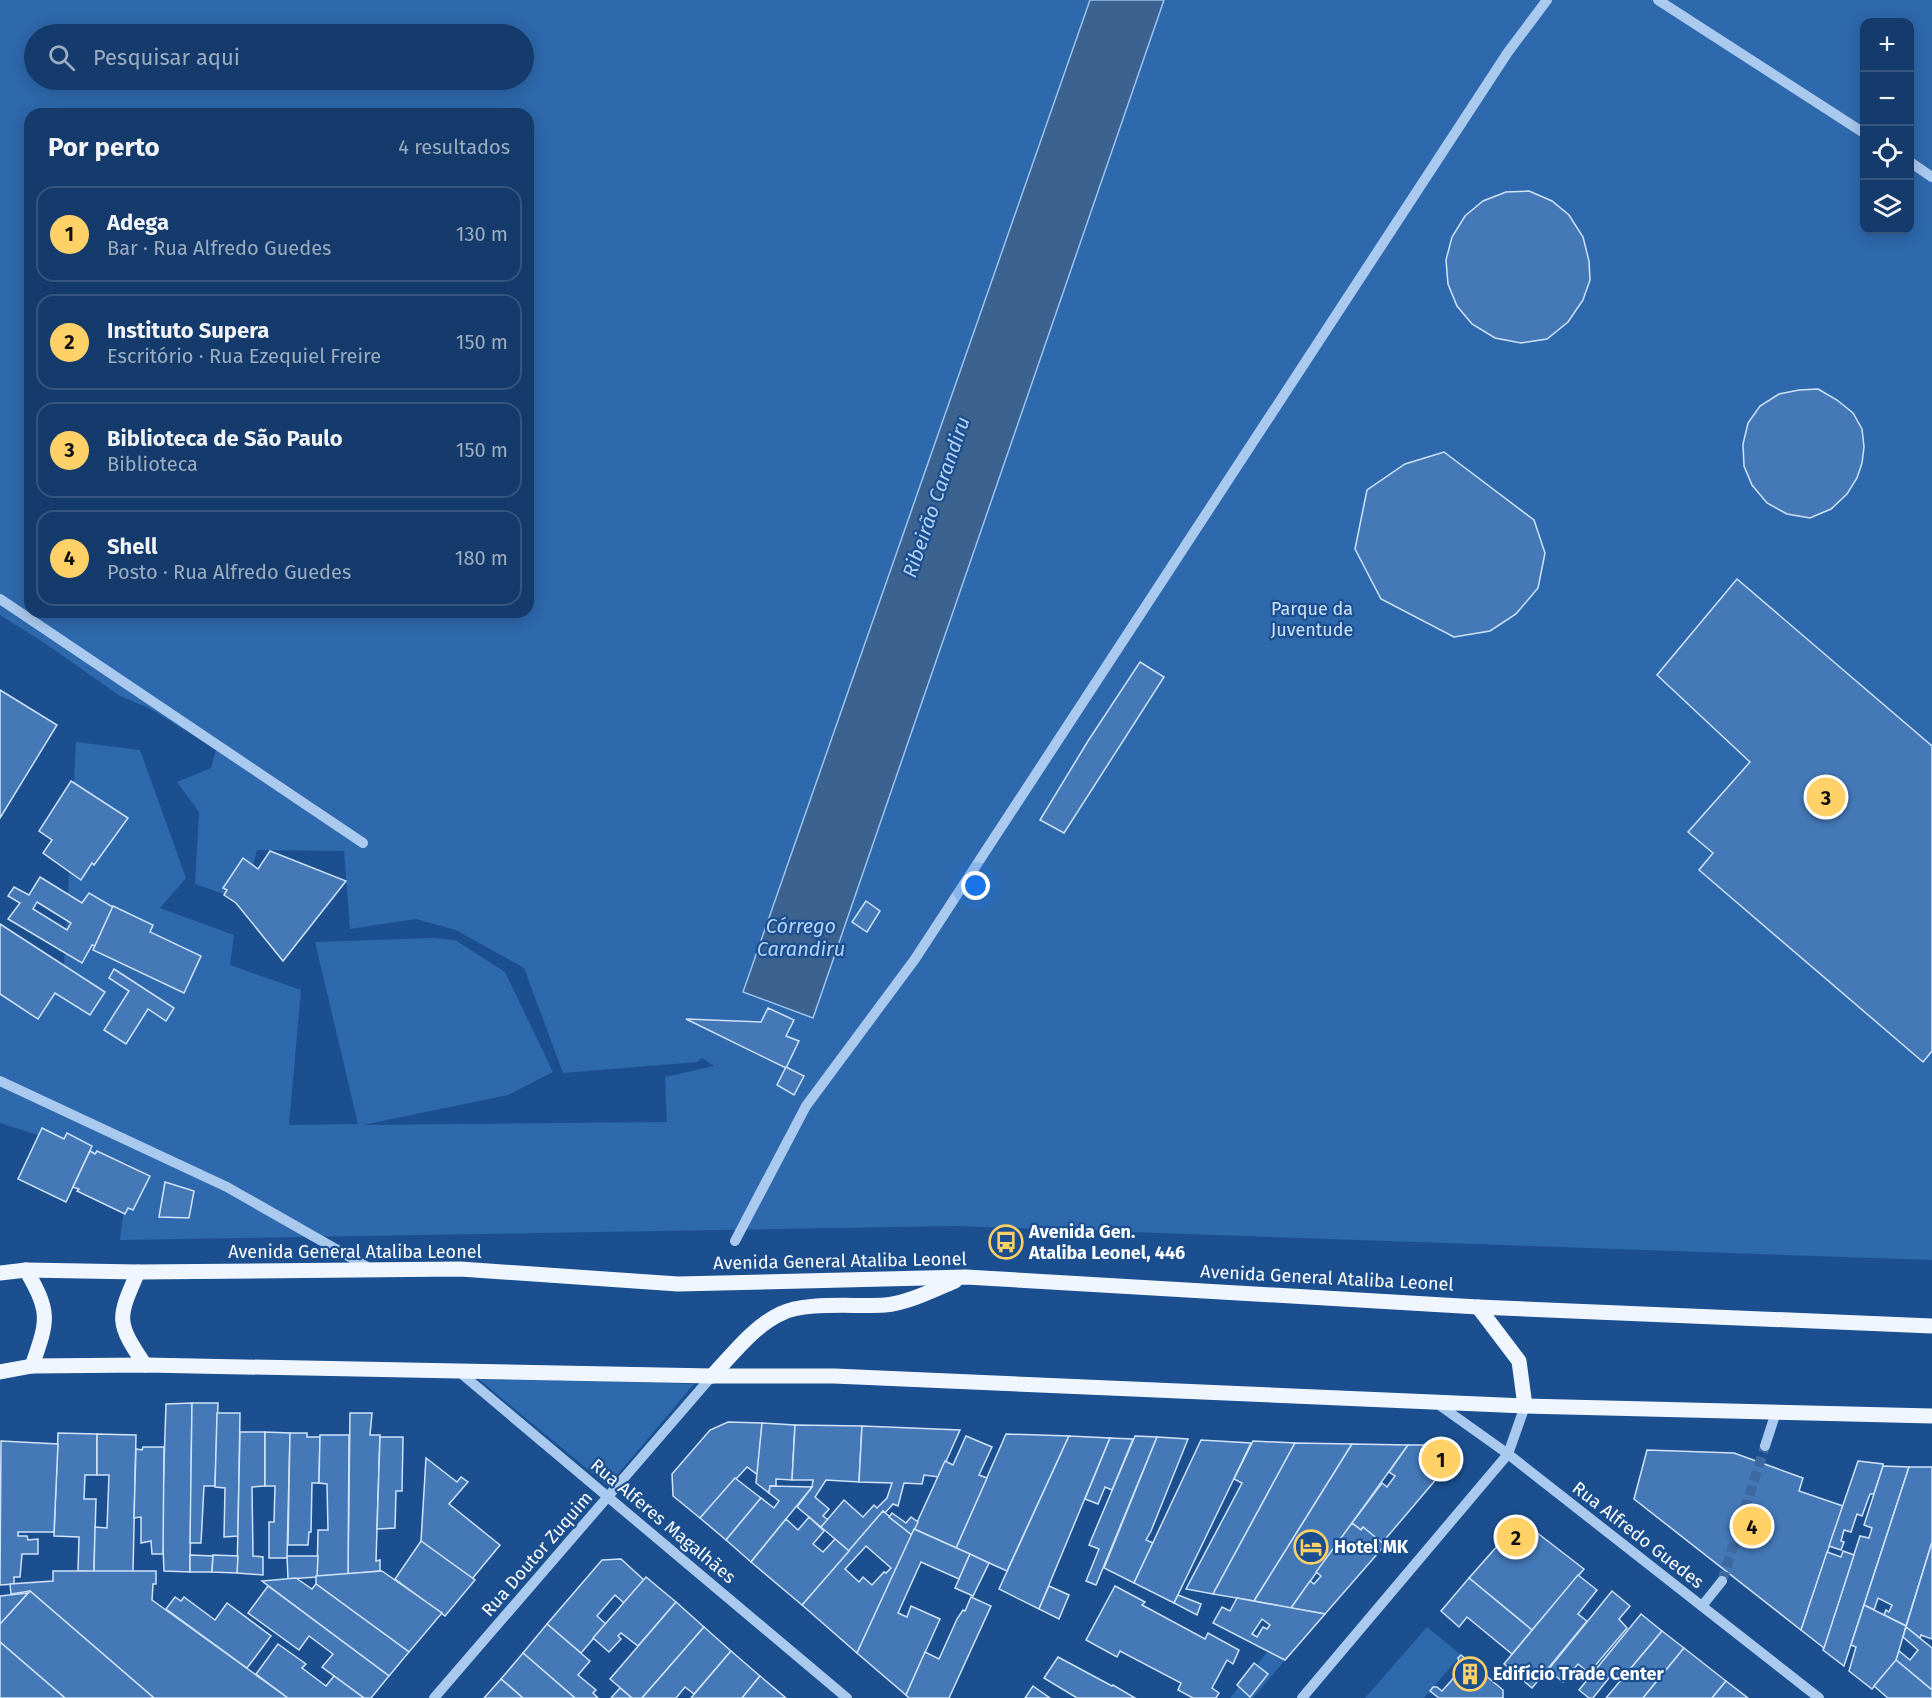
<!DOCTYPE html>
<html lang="pt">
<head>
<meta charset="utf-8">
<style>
  :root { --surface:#143b6b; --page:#1d4271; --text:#f1f3f6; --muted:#9dadc1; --line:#33557e; --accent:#ffd166 }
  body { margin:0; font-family:"Fira Sans",sans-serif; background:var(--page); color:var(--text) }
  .controls { position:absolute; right:18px; top:18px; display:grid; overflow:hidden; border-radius:12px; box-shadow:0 3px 15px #0003 }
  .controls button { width:54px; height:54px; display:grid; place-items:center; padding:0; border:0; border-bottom:2px solid var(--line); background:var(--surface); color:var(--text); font:30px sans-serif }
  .you { position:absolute; left:976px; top:886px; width:21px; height:21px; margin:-15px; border:4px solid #fff; border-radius:50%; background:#1a73e8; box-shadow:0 0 0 9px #1a73e833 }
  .badge { display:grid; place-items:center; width:39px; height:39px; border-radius:50%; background:var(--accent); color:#111; font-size:20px; font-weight:700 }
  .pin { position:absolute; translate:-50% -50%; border:3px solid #fff; box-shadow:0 2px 6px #0006 }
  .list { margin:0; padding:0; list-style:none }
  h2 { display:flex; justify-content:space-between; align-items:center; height:78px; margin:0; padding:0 24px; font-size:26px }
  h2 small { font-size:20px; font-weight:400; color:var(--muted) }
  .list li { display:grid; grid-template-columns:39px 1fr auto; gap:18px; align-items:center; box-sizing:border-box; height:96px; margin:0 12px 12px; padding:0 12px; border:2px solid var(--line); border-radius:18px }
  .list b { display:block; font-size:22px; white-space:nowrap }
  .list p { margin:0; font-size:20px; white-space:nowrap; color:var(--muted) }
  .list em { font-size:20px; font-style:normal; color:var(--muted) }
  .icon { flex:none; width:33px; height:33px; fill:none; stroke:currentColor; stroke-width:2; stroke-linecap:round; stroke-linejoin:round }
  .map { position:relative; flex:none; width:1932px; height:1698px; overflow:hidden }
  .search { position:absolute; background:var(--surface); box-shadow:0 3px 15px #0003; left:24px; top:24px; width:510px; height:66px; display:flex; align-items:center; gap:15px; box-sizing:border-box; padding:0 21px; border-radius:33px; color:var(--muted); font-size:22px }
  .panel { position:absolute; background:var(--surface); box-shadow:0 3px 15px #0003; left:24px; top:108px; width:510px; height:510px; border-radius:18px }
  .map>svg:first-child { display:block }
</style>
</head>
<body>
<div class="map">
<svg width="1932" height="1698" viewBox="0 0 1932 1698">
  <rect width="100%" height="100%" fill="#1b4f8f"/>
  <g fill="#2e69ad" fill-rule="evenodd">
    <path d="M0,0h1932v1260l-976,-34 -836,14 9,-76 -129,-41v-138l63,-1 13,-242 64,8 46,128 -26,30 74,27 -4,30 71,25 -12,135 69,-1 -43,-182 118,-4 22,2 50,32 48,100 -45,23 -145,30 304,-3 -2,-45 49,-11 -12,-8 -5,4 -134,11 -39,-105 -68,-38 -40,-11 -66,10 -6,-78 -87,-1 -13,51 -49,-17 4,-72 -22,-30 34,-14 5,-18 -65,-41 -31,-13 -77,-54 -43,-27zM1864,22h46v208h-46zM34,34h490v46h-490zM30,114h498v498h-498z"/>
    <polygon points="476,1377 694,1384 608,1486"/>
    <polygon points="1427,1627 1461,1655 1424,1698 1365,1698"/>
    <polygon points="1268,1651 1285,1660 1253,1698 1230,1698"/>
  </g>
  <polygon fill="#3c6290" stroke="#9cc4f0" stroke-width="1.5" points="1090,0 1164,0 813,1018 743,992"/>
  <g fill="#4478b7" stroke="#cfe3fa" stroke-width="1.5" fill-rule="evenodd">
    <polygon points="1529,191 1552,201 1569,215 1583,237 1589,261 1590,280 1583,300 1568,322 1547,339 1521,343 1495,338 1472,324 1457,306 1448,284 1446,260 1452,237 1465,216 1483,201 1506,192"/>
    <polygon points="1818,389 1837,400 1853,413 1862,429 1864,447 1862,463 1857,478 1847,494 1831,509 1810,518 1787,514 1767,503 1752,485 1744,466 1743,444 1748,423 1760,406 1779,394 1799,390"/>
    <polygon points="1444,452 1534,520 1545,553 1538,588 1516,614 1490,631 1454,637 1381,599 1355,549 1367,490 1405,464"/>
    <polygon points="1737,579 1932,746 1932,1051 1923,1062 1699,870 1713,853 1688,832 1750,762 1657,675"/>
    <polygon points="1140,662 1164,677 1064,833 1040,820 1088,741"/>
    <polygon points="0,690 57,725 0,818"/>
    <polygon points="71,781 128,818 94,865 92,863 81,880 43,853 52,840 39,831"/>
    <polygon points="270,851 346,881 283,961 236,903 224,895 227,890 223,888 243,858 258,869"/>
    <path d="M40,877l42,26 7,-10 24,14 -18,39 -3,-1 -10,18 -74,-44 12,-16 -12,-7 6,-9 15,8zM37,902l34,21 -4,7 -34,-21z"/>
    <polygon points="866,901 880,911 867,932 852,922"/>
    <polygon points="113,906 153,925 150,932 201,956 184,993 93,950"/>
    <polygon points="0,924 105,992 90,1015 55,993 38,1019 0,994"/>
    <polygon points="114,969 174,1008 166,1021 148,1009 126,1044 104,1030 129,991 109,978"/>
    <polygon points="768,1008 794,1020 786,1036 799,1041 786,1068 686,1019 761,1022"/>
    <polygon points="786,1067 804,1076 794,1095 777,1085"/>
    <polygon points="42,1128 64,1139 67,1133 92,1146 66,1202 18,1179"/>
    <polygon points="90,1151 95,1154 97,1151 150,1176 133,1210 128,1208 125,1214 77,1191 79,1189 73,1187"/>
    <polygon points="165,1182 194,1191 189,1218 159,1217"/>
    <polygon points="192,1403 190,1572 164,1571 162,1523 166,1404"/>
    <polygon points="192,1403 218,1403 215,1486 204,1486 201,1543 190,1543"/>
    <polygon points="217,1413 240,1413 238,1536 224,1537 225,1488 215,1487"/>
    <polygon points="350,1413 372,1413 370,1435 380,1435 376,1561 380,1560 380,1571 348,1574"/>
    <polygon points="728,1422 762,1423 758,1475 747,1467 700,1518 673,1496 672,1474 710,1430"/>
    <polygon points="762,1423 795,1425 792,1480 776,1479 776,1486 770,1486 769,1493 756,1483"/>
    <polygon points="795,1425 862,1426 859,1482 826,1480 815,1497 829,1509 823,1516 828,1520 821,1527 797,1507 812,1487 813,1480 792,1480"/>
    <polygon points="862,1426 960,1430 939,1477 924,1475 922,1484 904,1483 898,1506 893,1504 885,1513 883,1511 849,1551 821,1527 844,1500 863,1517 874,1505 877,1508 887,1498 892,1483 859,1482"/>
    <polygon points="240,1432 265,1432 265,1486 252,1487 253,1556 263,1557 263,1575 237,1573"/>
    <polygon points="265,1432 290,1433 287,1558 269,1558 269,1522 274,1522 275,1486 265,1486"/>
    <polygon points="58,1433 97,1434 97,1475 85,1475 84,1499 96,1499 94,1572 78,1571 79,1537 54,1536"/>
    <polygon points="290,1433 307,1433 307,1437 320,1437 319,1483 312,1483 311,1532 309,1532 308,1545 288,1545"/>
    <polygon points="97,1434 136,1435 133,1572 94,1572 95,1527 107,1528 109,1475 97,1475"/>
    <polygon points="1006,1434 1069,1436 1007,1571 956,1548"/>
    <polygon points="320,1435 349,1435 348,1574 317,1577 318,1530 328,1530 327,1484 319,1483"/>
    <polygon points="966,1436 992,1447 979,1475 987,1478 956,1548 914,1529 945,1461 953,1465"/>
    <polygon points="1069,1436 1110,1438 1039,1609 999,1589"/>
    <polygon points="1135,1436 1157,1437 1096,1585 1086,1581 1099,1549 1089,1545"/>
    <polygon points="380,1437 403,1437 402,1491 396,1491 395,1528 377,1529"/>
    <polygon points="1157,1437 1188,1439 1151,1531 1146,1540 1153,1543 1134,1583 1104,1568"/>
    <polygon points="1110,1438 1133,1439 1112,1490 1105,1487 1098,1504 1085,1499"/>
    <polygon points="1201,1440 1251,1443 1174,1603 1134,1583"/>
    <polygon points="1,1441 58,1444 54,1532 18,1532 18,1536 27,1536 28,1540 38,1539 38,1554 22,1554 20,1577 14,1577 14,1584 0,1585"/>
    <polygon points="1253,1441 1295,1443 1213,1594 1186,1589 1242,1483 1234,1479"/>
    <polygon points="1295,1443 1352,1444 1254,1601 1213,1594"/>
    <polygon points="1352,1444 1408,1445 1291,1608 1254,1601"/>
    <polygon points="1408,1445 1441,1445 1449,1464 1382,1543 1363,1527 1361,1530 1352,1523 1382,1483 1387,1487 1395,1476 1389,1472"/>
    <polygon points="143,1447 164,1447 163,1554 152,1554 151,1541 141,1543 141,1517 134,1518 136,1449 142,1450"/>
    <polygon points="1647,1450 1734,1453 1803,1478 1799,1491 1843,1506 1801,1630 1634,1499"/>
    <polygon points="426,1458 457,1482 461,1477 468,1482 449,1504 500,1545 472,1579 421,1541"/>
    <polygon points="1858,1461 1883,1464 1883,1466 1874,1494 1870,1494 1862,1516 1857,1514 1851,1532 1844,1530 1841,1541 1844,1542 1841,1550 1829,1546"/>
    <polygon points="1883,1466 1909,1467 1844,1666 1823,1650 1860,1536 1869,1538 1872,1528 1864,1525"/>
    <polygon points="1909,1467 1932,1467 1932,1542 1906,1626 1884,1615 1886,1610 1889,1612 1892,1605 1878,1598 1874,1610 1864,1605"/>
    <polygon points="735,1478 761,1498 726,1540 700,1518"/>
    <polygon points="770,1486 812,1487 751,1562 726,1540 761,1498 774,1508 779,1501 769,1493"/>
    <path d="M883,1511l29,24 -55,118 -55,-48zM866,1546l25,22 -5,5 -2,-1 -12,13 -9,-8 -4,5 -14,-13z"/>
    <polygon points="892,1513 906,1523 911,1517 918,1522 912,1535 889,1517"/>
    <polygon points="809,1517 824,1531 813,1544 823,1552 835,1539 849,1551 802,1605 751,1562 786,1519 798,1530"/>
    <polygon points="1352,1523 1361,1530 1363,1527 1385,1545 1325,1614 1291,1608 1310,1581 1314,1584 1321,1576 1316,1572"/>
    <polygon points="1527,1525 1584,1569 1532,1630 1469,1578 1515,1526"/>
    <polygon points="914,1529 970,1554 959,1579 921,1562 898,1613 907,1617 911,1606 940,1619 906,1695 857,1653"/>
    <polygon points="421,1541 475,1580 445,1616 395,1579"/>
    <polygon points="1932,1542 1932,1639 1921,1635 1920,1638 1906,1627"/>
    <polygon points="1843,1551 1854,1555 1824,1648 1801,1630 1827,1552 1841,1557"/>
    <polygon points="970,1554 989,1563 973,1596 955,1588"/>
    <polygon points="190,1555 213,1556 212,1572 190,1572"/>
    <polygon points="213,1555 238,1556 237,1573 212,1572"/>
    <polygon points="287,1556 318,1556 317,1577 288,1579"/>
    <polygon points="621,1559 644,1580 624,1603 615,1595 597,1616 606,1624 581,1653 547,1624 602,1560"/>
    <polygon points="53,1571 156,1571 156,1584 153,1584 152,1600 288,1698 154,1698 30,1591 11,1594 10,1584 53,1581"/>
    <polygon points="382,1571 442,1613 409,1652 316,1584 316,1576"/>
    <polygon points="1578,1575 1597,1590 1578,1614 1587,1621 1532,1688 1504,1664"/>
    <polygon points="646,1577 676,1602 638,1646 621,1633 618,1636 621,1639 609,1652 593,1638"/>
    <polygon points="296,1578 312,1589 316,1584 409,1652 389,1676 262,1581"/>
    <polygon points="1469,1578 1532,1630 1512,1654 1467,1617 1459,1627 1441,1611"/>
    <polygon points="268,1586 389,1676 371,1698 364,1698 322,1667 333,1654 309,1636 299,1650 248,1613"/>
    <polygon points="1049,1586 1069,1595 1059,1619 1039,1609"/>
    <polygon points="1115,1586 1145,1602 1142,1605 1205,1639 1208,1633 1239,1650 1233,1664 1227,1660 1212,1688 1219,1693 1216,1698 1193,1698 1178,1690 1181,1683 1120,1651 1117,1657 1086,1640"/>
    <polygon points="30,1591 154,1698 65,1698 0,1642 0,1624"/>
    <polygon points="1612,1591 1630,1606 1619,1619 1627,1628 1589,1673 1578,1664 1563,1682 1548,1670"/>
    <polygon points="28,1593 0,1624 0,1596"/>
    <polygon points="1178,1595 1201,1604 1197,1615 1174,1603"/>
    <polygon points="175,1597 181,1601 184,1597 215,1620 227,1603 271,1636 247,1668 166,1609"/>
    <polygon points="971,1597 991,1606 949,1698 909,1698 906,1695 925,1652 939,1659 957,1619 963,1610 965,1611"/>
    <path d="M1237,1598l88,16 -40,46 -72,-37 9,-16 8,4zM1262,1619l8,6 -3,4 -4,-2 -6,10 -5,-3z"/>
    <polygon points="676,1602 704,1627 642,1698 632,1698 610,1679"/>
    <polygon points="1864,1605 1906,1626 1896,1661 1872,1689 1849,1671 1856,1647 1851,1645"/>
    <polygon points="1641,1614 1662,1631 1620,1681 1612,1674 1593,1698 1589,1698 1579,1690"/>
    <polygon points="547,1624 590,1661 578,1675 596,1690 593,1693 598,1698 575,1698 523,1653"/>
    <polygon points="704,1627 731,1651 694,1694 685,1687 676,1698 642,1698"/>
    <polygon points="1906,1627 1932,1648 1932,1690 1896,1660 1899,1651 1910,1660 1918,1650 1903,1637"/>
    <polygon points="1662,1631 1684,1648 1643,1698 1606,1698"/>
    <polygon points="0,1642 65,1698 0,1698"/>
    <polygon points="278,1644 306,1664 302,1668 326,1686 334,1676 364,1698 288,1698 256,1674"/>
    <polygon points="1684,1648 1726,1681 1712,1698 1643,1698"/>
    <polygon points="731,1651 760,1676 742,1698 691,1698"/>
    <polygon points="523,1653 575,1698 523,1698 501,1679"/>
    <polygon points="1461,1655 1503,1690 1503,1698 1439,1698 1430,1691 1433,1687 1437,1687 1442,1691 1451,1681 1462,1667 1459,1663 1458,1658"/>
    <polygon points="1058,1657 1112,1686 1113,1685 1135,1698 1077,1698 1044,1678"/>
    <polygon points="1896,1660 1932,1690 1932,1698 1888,1698 1874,1686"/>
    <polygon points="1254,1663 1268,1674 1250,1697 1237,1685"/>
    <polygon points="760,1676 786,1698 742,1698"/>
    <polygon points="501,1679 523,1698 484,1698"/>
    <polygon points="1726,1681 1748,1698 1712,1698"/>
    <polygon points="1033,1686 1050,1698 1025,1698"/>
    <polygon points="620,1688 632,1698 611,1698"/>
  </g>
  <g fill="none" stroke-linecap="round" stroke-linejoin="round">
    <polyline stroke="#3d69a0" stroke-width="10" stroke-dasharray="10 5" stroke-linecap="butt" points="1722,1581 1765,1446"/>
    <g stroke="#a9c9ee" stroke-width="10">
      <polyline points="1658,0 1864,133"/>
      <polyline points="1910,162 1932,177"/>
      <polyline points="0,599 363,843"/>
      <polyline points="0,1081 227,1187 371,1269"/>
      <polyline points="735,1241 806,1106 915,959 1508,52 1547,0"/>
      <polyline points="457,1370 847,1698"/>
      <polyline points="1435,1402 1508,1454 1819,1698"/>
      <polyline points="1765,1446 1776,1412"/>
      <polyline points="1702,1606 1722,1581"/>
      <polyline points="434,1698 712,1376"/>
      <polyline points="1302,1698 1508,1454 1525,1406"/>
    </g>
    <g stroke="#f0f6ff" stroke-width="15">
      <path d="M26,1270c25,43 22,50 6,96"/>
      <path d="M138,1272c-21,47 -22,50 7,93"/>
      <polyline points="0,1273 26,1270 138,1272 460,1269 678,1284 966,1277 1478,1307 1932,1326"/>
      <polyline points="1478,1307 1519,1361 1525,1406"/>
      <polyline points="0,1372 32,1366 145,1365 712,1376 834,1376 1525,1406 1932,1416"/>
      <path d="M712,1376c20,-21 41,-49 68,-62 25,-13 75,-7 105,-9 23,-2 48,-15 70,-24"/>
    </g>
  </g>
  <defs>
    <g id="bus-ring" transform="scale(1.725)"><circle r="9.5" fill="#1b4f8f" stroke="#ffd166" stroke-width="1.5"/><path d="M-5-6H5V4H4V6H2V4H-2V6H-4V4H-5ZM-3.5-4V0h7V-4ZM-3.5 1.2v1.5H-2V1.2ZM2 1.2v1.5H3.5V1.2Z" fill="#ffd166"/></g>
    <g id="hotel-ring" transform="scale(1.725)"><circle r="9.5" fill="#1b4f8f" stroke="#ffd166" stroke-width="1.5"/><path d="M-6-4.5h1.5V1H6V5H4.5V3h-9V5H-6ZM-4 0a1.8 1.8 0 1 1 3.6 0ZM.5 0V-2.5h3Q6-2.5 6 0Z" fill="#ffd166"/></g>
    <g id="building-ring" transform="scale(1.725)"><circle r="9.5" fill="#1b4f8f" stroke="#ffd166" stroke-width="1.5"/><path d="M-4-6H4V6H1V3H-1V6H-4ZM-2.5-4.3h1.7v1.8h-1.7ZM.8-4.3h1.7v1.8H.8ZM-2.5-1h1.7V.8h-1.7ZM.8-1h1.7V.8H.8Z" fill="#ffd166"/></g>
  </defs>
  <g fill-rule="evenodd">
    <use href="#bus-ring" x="1006" y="1242"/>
    <use href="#hotel-ring" x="1311" y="1547"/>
    <use href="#building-ring" x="1470" y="1674"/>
  </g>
  <g text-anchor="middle" stroke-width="4.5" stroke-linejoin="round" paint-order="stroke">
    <g font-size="18" fill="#cfe3fa" stroke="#1b4f8f">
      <text x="1312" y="615">Parque da<tspan x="1312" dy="21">Juventude</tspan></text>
    </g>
    <g font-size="18" font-weight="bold" fill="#fff" stroke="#1b4f8f" text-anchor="start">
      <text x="1029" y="1238">Avenida Gen.<tspan x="1029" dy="21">Ataliba Leonel, 446</tspan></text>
      <text x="1334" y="1553">Hotel MK</text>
      <text x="1493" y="1680">Edifício Trade Center</text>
    </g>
    <g font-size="18" fill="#fff" stroke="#1b4f8f">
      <text x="355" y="1258">Avenida General Ataliba Leonel</text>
      <text transform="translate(840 1261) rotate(-1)" y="6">Avenida General Ataliba Leonel</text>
      <text transform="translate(1327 1278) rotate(3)" y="6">Avenida General Ataliba Leonel</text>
      <text transform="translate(663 1521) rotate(40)" y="6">Rua Alferes Magalhães</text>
      <text transform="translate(1638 1535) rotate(38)" y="6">Rua Alfredo Guedes</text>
      <text transform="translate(537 1554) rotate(-49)" y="6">Rua Doutor Zuquim</text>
    </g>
    <g font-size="20" font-style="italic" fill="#b5d3f5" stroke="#1b4f8f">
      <text transform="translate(936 497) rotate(-71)" y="7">Ribeirão Carandiru</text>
      <text x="801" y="933">Córrego<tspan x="801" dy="23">Carandiru</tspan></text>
    </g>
  </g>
</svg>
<div class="controls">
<button>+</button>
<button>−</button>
<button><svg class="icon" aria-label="locate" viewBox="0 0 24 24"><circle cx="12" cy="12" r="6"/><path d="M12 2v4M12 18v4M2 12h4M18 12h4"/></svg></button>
<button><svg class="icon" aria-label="layers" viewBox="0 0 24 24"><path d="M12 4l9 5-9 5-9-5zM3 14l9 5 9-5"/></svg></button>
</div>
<div class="you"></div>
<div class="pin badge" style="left:1441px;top:1459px">1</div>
<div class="pin badge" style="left:1516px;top:1537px">2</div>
<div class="pin badge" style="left:1826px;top:797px">3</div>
<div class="pin badge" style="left:1752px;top:1526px">4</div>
<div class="search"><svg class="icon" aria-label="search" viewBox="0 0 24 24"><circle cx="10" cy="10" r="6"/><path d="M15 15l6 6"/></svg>Pesquisar aqui</div>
<section class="panel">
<h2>Por perto<small>4 resultados</small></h2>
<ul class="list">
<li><span class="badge">1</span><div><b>Adega</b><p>Bar · Rua Alfredo Guedes</p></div><em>130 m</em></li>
<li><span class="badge">2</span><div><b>Instituto Supera</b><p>Escritório · Rua Ezequiel Freire</p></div><em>150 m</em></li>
<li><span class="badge">3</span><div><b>Biblioteca de São Paulo</b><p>Biblioteca</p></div><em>150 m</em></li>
<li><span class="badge">4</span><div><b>Shell</b><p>Posto · Rua Alfredo Guedes</p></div><em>180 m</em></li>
</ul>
</section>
</div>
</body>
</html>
